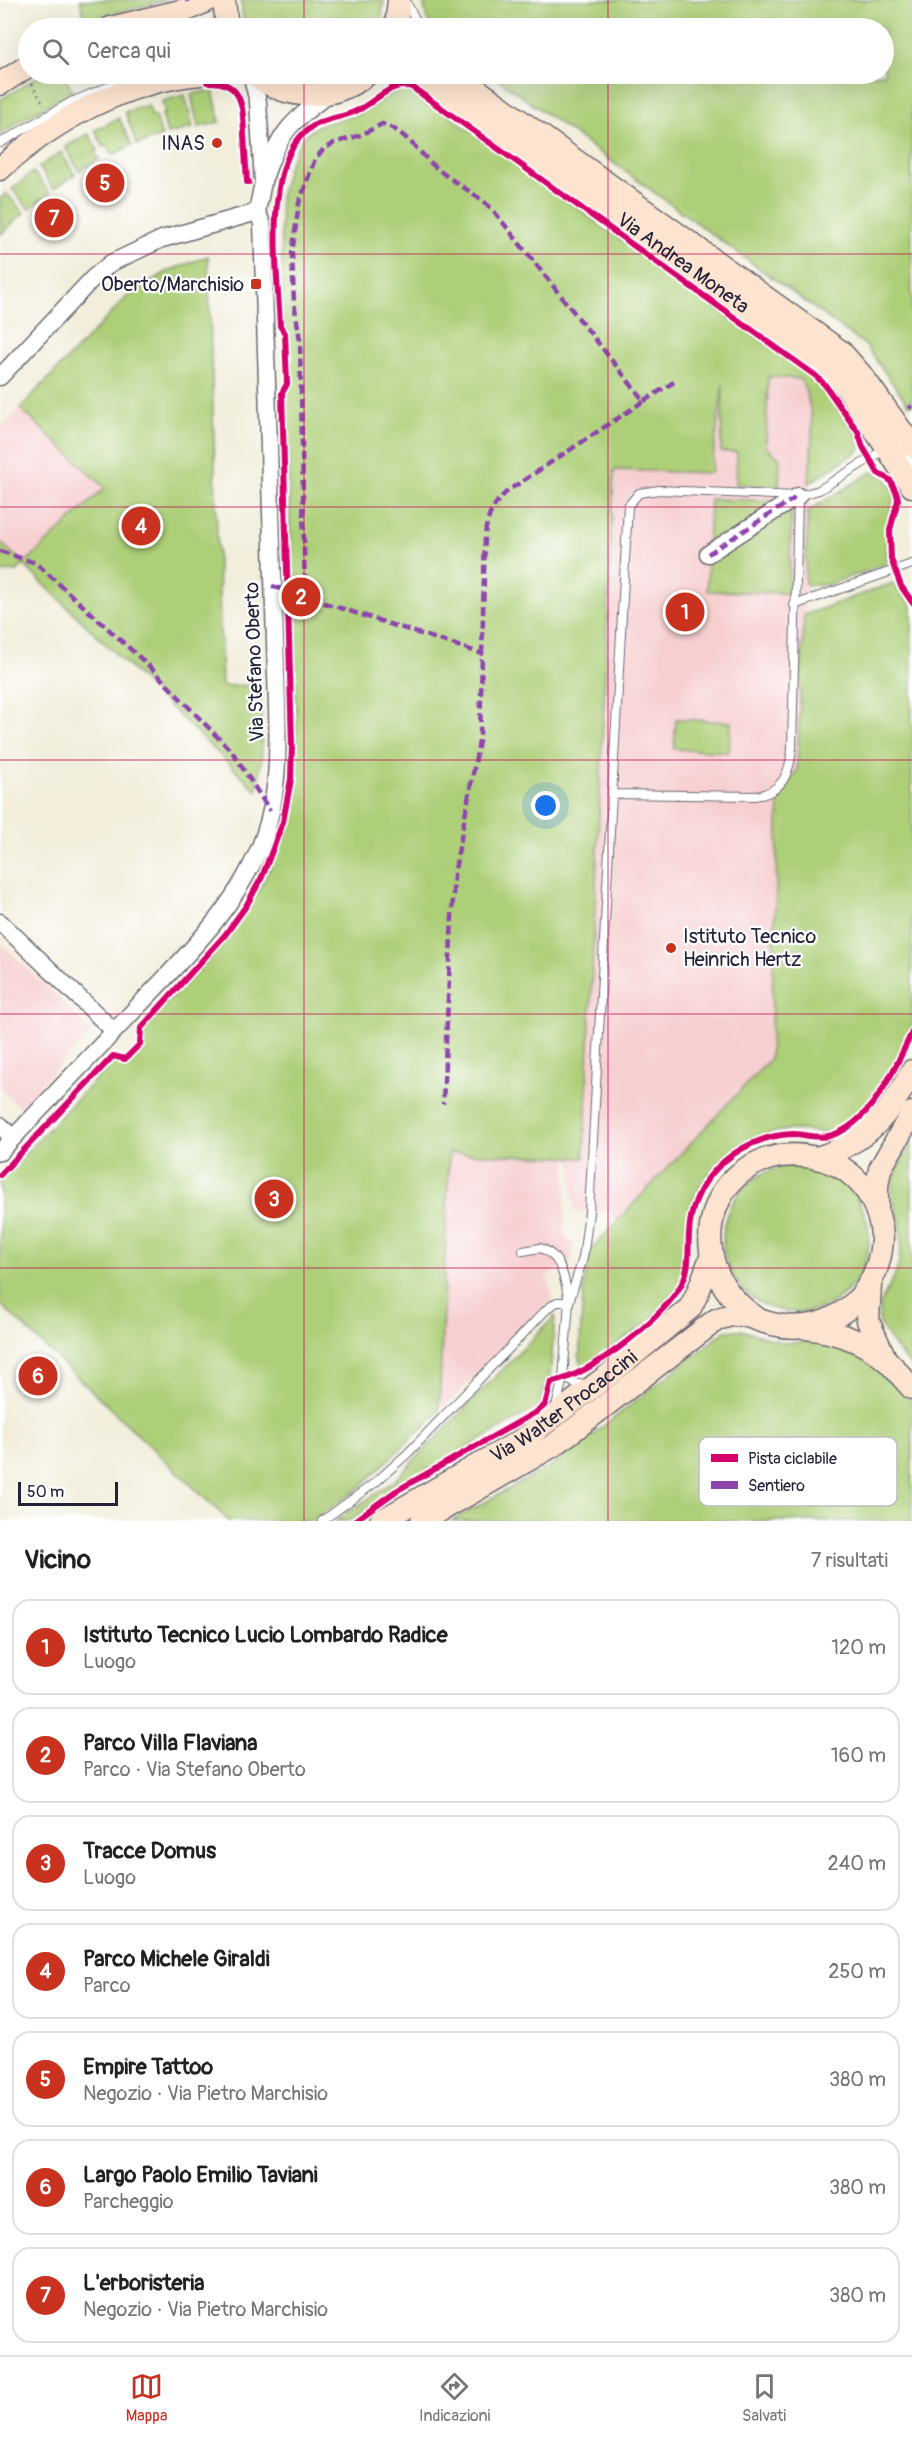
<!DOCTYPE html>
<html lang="it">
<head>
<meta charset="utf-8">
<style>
  :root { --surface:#fff; --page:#f2f2f2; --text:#202124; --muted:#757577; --line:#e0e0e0; --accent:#c8321e }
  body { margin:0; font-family:Pangolin,sans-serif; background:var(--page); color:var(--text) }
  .scale { position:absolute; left:18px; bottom:15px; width:100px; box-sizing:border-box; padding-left:6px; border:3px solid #22223b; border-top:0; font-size:16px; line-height:21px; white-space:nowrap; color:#22223b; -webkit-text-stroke:4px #fff; paint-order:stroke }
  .you { position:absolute; left:546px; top:806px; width:21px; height:21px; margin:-15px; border:4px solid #fff; border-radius:50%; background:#1a73e8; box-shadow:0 0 0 9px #1a73e833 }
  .badge { display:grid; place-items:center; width:39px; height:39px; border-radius:50%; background:var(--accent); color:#fff; font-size:20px; font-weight:700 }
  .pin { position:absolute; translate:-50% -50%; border:3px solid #fff; box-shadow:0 2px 6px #0006 }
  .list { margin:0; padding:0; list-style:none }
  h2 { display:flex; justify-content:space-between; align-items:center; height:78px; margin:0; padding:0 24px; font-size:26px }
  h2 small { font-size:20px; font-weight:400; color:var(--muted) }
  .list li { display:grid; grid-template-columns:39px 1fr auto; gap:18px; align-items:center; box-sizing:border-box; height:96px; margin:0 12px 12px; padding:0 12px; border:2px solid var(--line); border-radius:18px }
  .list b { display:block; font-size:22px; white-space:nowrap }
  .list p { margin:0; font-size:20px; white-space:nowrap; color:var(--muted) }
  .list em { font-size:20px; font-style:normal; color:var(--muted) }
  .icon { flex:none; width:33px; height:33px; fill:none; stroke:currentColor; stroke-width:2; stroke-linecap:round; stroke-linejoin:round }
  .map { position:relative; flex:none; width:912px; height:1521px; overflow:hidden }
  .search { position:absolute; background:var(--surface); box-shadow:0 6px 24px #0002; left:18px; right:18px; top:18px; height:66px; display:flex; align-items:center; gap:15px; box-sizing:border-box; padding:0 21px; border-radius:33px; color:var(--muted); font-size:22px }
  .sheet { height:834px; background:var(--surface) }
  nav { display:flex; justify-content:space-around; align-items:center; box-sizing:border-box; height:84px; border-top:2px solid var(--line); background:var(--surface); font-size:16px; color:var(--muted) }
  nav a { display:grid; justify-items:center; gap:3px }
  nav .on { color:var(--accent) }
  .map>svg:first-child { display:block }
</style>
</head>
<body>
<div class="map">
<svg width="912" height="1521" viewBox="0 0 912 1521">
  <rect width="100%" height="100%" fill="#fff"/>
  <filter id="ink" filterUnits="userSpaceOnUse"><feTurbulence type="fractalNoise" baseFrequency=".0167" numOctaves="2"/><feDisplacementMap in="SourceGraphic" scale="12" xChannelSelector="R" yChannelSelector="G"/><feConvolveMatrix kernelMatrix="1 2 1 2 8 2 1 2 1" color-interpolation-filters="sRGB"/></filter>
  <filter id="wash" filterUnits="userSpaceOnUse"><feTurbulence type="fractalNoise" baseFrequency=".008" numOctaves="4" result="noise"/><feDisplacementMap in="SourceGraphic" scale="24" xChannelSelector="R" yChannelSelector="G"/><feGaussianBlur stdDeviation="1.35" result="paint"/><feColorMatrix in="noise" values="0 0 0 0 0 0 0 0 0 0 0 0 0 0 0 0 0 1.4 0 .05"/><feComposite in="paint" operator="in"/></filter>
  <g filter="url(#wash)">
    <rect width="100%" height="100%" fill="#f2eedb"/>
    <g fill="#f7cfd0">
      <polygon points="724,375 800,379 809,397 813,414 797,770 779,798 770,1059 617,1222 608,1211 574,1212 571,1158 584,1158 614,470 711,473"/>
      <polygon points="20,408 105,488 24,565 0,542 0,428"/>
      <polygon points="0,942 92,1031 20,1107 0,1088"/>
      <polygon points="449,1153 567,1157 564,1233 573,1245 572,1260 547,1276 553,1299 439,1412"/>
    </g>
    <g fill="#adcf78" stroke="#68785a" stroke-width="1.5">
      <polygon points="80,0 169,0 85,20"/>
      <polygon points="241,0 384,0 380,28 244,28"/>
      <polygon points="423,0 912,0 912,405 908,404 865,345 491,74 884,74 884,28 433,28 427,19"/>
      <polygon points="42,74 62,74 73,91 25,118 0,135 0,100"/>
      <path d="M401,88l15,4 402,289 39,53 3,16 -51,33c2,-38 9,-70 -9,-104l-32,-2 -2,70 14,11 -1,29 -43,-3 1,-32h-16l2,-68 -12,89 -97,-3 -30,688 -135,-5 -10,259 -81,77 -46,32h-83l-229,-217v-124l114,-120 9,2 18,-14c2,-6 0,-12 1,-18 2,-7 54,-57 63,-67 57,-63 88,-126 92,-213l-11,-360 5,-4 -1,-50 -6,-11 -4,-127 8,-31 8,-17 7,-13 14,-11 40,-11z"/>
      <polygon points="213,90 220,122 198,127 191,94"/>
      <polygon points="185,95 193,128 167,134 162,114 165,113 162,101"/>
      <polygon points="148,105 152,116 155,116 162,136 137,145 125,112"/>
      <polygon points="119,118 132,145 112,155 107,146 103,147 95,130"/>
      <polygon points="89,134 98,150 95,152 99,159 79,171 65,147"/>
      <polygon points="61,152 75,175 53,189 39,167"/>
      <polygon points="33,172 50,193 29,209 12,189"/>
      <polygon points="6,193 24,213 1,234 0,199"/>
      <polygon points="208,256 222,686 260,685 262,756 257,791 24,565 17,571 0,572 0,542 24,564 105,488 20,408 128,296 168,271"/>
      <polygon points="872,472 886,479 895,493 888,522 886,545 888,560 886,564 827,585 807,585 805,583 808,511"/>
      <polygon points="710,499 782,501 708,550"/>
      <polygon points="792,503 789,593 707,591 708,558"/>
      <path d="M893,583l19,23v419l-20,43 -23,38 -35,25 -6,2c-14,-1 -27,-4 -41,-3 -46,5 -90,42 -98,89 -4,23 1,46 -9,68 -12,25 -66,59 -90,77l-7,2 -4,-5 4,-67 6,-43 181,-192 9,-261 18,-28 7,-155z"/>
      <polygon points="676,719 731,722 729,752 674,749"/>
      <path d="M912,1143v224c-10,-11 -32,-35 -33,-49 -2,-21 17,-35 20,-56 2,-12 3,-25 1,-37 -2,-12 -8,-23 -8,-36 1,-17 12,-32 20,-46z"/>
      <circle cx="796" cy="1239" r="73"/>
      <path d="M555,1316l-5,61c-8,8 -4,21 -12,30l-145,83 -42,31h-15l58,-40z"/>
      <polygon points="741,1330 785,1343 819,1341 861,1350 912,1402 912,1521 451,1521 559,1461 725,1331"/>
    </g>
  </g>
  <g filter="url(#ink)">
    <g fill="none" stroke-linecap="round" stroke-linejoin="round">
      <g stroke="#6b6973" stroke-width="10">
        <g id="lane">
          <polyline points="405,0 420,28"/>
          <polyline points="439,74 454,83"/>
          <polyline points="0,143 71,102 139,74"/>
          <polyline points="900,446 912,465"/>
          <polyline points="798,496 819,490 887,448"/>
          <polyline points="794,605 912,564"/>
          <path d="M523,1251l17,-3c23,7 25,34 29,54l14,-44 6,-46 39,-706 11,-13 20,-3 139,6 -6,252c-2,25 -10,45 -37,48l-141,-2"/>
          <polyline points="555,1411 563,1378 578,1384 590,1385"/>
          <polyline points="322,1521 376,1482 408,1453 548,1308 557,1302 569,1302 563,1378"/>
        </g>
      </g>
      <g stroke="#6b6973" stroke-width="19">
        <g id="street">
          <path d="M265,176c16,-47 27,-54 65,-83"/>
          <polyline points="0,377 93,278 111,263 162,239 257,212"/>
          <polyline points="708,554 798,496"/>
          <polyline points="0,922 114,1031"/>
          <polyline points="0,1125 13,1138"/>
          <path d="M0,1152c41,-44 83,-88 125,-132 52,-56 113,-110 139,-184 15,-42 14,-87 13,-131l-15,-482 -5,-11 6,-30 -5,-80 -7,-28"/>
        </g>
      </g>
      <g stroke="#6b6973" stroke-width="25">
        <g id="secondary">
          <polyline points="224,0 227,28"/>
          <polyline points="111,28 189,9 208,0"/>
          <polyline points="396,28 399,0"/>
          <path d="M254,74c33,27 80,27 113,0"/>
          <path id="s1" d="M420,74l409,293 19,22 64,97"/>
          <polyline points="455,74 841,352 863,377 912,446"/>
          <polyline points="0,84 28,66"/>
          <path d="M0,169c55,-50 126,-88 200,-95"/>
          <path d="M817,1158c50,-16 72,-42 95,-87"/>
          <polyline points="877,1210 877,1186 880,1169 912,1113"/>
          <polyline points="870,1285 868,1321 885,1358"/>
          <path d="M807,1328c29,4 56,12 79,32 9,8 17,19 26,28"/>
          <path id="s2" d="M381,1521l147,-85 87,-66 75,-62 8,-16 13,-35"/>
          <path d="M422,1521l132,-76 162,-125c28,-11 31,-2 56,4 20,5 44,3 62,-7 30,-15 46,-44 48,-77 0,-22 -10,-46 -26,-61 -12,-12 -27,-19 -44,-22 -98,-18 -141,104 -57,160"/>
        </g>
      </g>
      <polyline stroke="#6b6973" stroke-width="2" stroke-dasharray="1.5 4.5" stroke-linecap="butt" points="32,84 44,105"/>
      <use href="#lane" stroke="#fff" stroke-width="8"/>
      <use href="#street" stroke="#fff" stroke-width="16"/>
      <use href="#secondary" stroke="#fde4d0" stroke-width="22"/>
      <g stroke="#8e44ad" stroke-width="4.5" stroke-dasharray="9 4.5" stroke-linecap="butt">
        <polyline points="187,0 188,2"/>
        <polyline points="644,401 674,382"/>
        <polyline points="909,408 912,406"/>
        <polyline points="0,551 36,563 150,667 233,753 270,811"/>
        <polyline points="708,554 798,496"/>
        <polyline points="272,586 483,654"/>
        <path d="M305,597l-5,-257 -6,-38 -2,-48 7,-51 16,-44 9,-10 10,-6 27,-8 21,-11c22,5 40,33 58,47 18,14 37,23 53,39l151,191 -135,89c-15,12 -22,26 -24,45l-5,201 -26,139 -11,229"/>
      </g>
      <g stroke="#fff" stroke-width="10">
        <g id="cycleway">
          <path d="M205,74l2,8c36,-2 36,25 37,53 1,16 2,31 3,47h2"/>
          <path d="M0,1175l113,-119 12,3 15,-15 1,-16 84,-93 21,-29 16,-29 21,-55 8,-43 1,-34 -10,-352 5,-9 -2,-51 -5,-7c-2,-53 -20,-168 33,-200 14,-9 32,-8 47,-17 16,-8 33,-29 52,-22l404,289 9,9 33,47 5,15 15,26 12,7 7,14 1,6 -8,30 1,29 10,27 11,16"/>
          <path d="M354,1521l42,-30 142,-80 7,-6 6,-23c37,-4 119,-68 133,-103 6,-14 4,-30 5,-45 1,-24 10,-47 27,-65 20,-21 48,-34 77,-35 11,0 25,5 36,2 41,-10 67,-69 83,-104"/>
        </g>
      </g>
      <use href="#cycleway" stroke="#d6006c" stroke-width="6"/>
    </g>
  </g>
  <path fill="none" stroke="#c2185b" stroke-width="1.5" stroke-opacity="0.55" d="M304,0v28M608,0v28M304,74v1447M608,74v1447M0,254h912M0,507h912M0,760h912M0,1014h912M0,1268h912"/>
  <g fill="#c8321e" stroke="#fff" stroke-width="2">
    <circle cx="217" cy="143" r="6"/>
    <rect x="250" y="278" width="12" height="12" rx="3"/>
    <circle cx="671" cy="948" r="6"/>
  </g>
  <g text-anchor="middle" stroke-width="4.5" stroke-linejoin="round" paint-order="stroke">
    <g font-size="20" fill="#22223b" stroke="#fff" text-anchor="end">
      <text x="205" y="150">INAS</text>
      <text x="244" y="291">Oberto/Marchisio</text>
      <text x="683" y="943" text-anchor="start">Istituto Tecnico<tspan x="683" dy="23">Heinrich Hertz</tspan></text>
    </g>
    <g font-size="20" fill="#22223b" stroke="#fff">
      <text dy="7" stroke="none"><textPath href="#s1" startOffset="324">Via Andrea Moneta</textPath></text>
      <text transform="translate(254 662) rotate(-92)" y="7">Via Stefano Oberto</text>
      <text dy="7" stroke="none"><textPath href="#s2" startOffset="216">Via Walter Procaccini</textPath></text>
    </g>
  </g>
  <rect x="699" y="1437" width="198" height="69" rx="9" fill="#fff" stroke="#bdbdc4" stroke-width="1.5"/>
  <rect x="711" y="1454" width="27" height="8" fill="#d6006c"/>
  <rect x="711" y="1481" width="27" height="8" fill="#8e44ad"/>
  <g font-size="16" fill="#22223b">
    <text x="748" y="1464">Pista ciclabile</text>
    <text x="748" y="1491">Sentiero</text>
  </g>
</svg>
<div class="scale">50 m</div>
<div class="you"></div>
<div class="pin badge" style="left:685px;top:612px">1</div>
<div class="pin badge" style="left:301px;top:597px">2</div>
<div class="pin badge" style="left:274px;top:1199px">3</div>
<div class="pin badge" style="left:141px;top:526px">4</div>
<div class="pin badge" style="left:105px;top:183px">5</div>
<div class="pin badge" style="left:38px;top:1376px">6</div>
<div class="pin badge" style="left:54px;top:218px">7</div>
<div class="search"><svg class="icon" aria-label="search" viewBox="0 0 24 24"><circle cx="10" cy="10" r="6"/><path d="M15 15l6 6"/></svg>Cerca qui</div>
</div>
<section class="sheet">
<h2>Vicino<small>7 risultati</small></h2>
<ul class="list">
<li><span class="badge">1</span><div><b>Istituto Tecnico Lucio Lombardo Radice</b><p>Luogo</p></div><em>120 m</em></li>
<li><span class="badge">2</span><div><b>Parco Villa Flaviana</b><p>Parco · Via Stefano Oberto</p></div><em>160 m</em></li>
<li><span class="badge">3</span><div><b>Tracce Domus</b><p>Luogo</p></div><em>240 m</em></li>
<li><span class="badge">4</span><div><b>Parco Michele Giraldi</b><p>Parco</p></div><em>250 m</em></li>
<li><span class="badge">5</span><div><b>Empire Tattoo</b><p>Negozio · Via Pietro Marchisio</p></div><em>380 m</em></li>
<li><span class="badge">6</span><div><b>Largo Paolo Emilio Taviani</b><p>Parcheggio</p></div><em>380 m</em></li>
<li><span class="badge">7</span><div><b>L'erboristeria</b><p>Negozio · Via Pietro Marchisio</p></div><em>380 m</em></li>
</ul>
</section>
<nav>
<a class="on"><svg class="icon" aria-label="map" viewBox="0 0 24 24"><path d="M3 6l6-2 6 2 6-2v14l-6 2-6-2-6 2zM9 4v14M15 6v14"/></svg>Mappa</a>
<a><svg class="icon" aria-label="directions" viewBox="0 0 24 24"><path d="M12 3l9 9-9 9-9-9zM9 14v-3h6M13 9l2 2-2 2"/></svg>Indicazioni</a>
<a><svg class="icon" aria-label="saved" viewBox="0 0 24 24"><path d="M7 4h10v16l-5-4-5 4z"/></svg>Salvati</a>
</nav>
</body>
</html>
